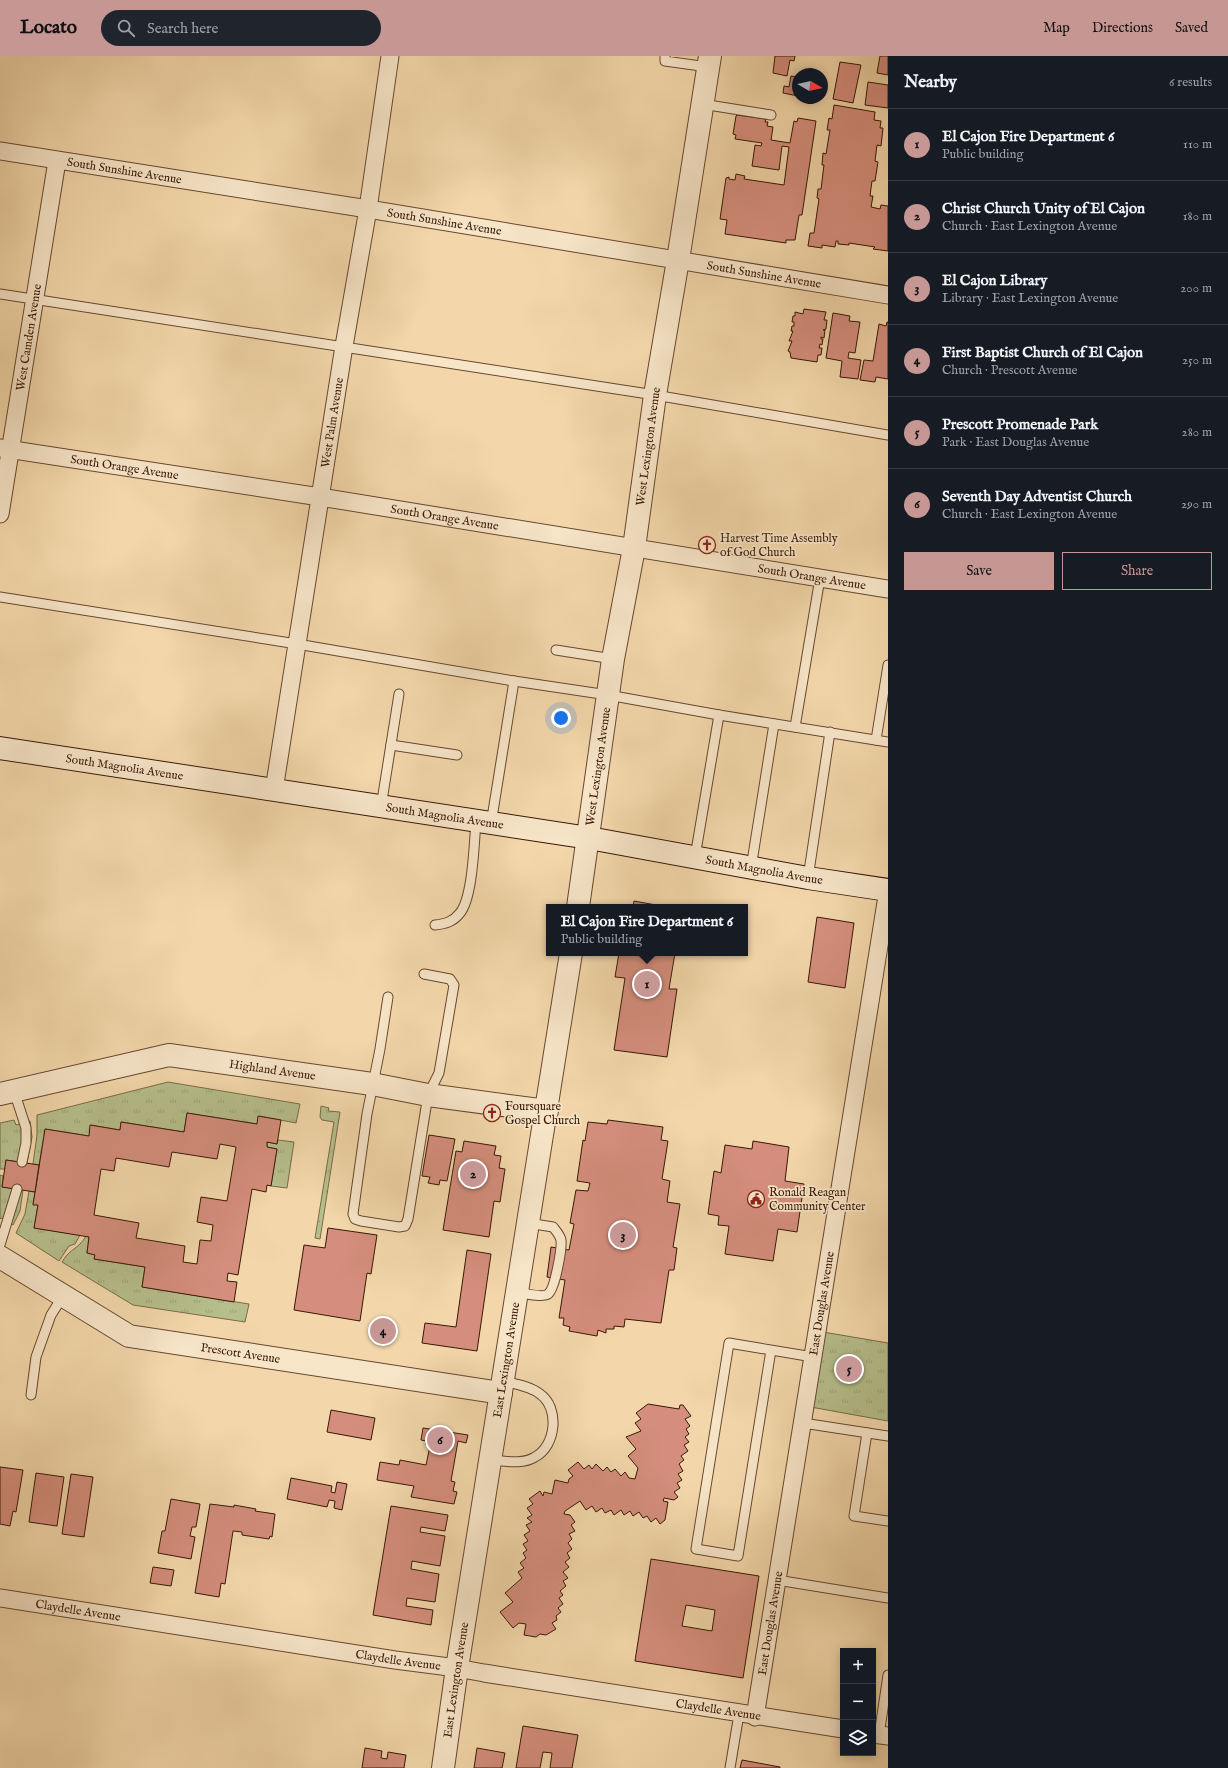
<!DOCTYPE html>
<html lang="en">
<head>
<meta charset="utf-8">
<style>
  :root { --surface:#171b24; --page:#20242c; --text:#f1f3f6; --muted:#9ea1a6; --line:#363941; --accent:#c59692 }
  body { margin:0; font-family:"IM FELL English",serif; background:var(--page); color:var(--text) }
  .controls { position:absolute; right:12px; bottom:12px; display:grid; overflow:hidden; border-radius:0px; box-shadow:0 2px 10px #0003 }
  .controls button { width:36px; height:36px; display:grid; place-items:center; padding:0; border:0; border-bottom:1px solid var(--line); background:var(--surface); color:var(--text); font:20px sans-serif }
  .compass { position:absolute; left:792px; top:12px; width:36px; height:36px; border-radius:50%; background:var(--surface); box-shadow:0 2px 10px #0003; rotate:99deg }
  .you { position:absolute; left:561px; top:662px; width:14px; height:14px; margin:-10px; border:3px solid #fff; border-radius:50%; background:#1a73e8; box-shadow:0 0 0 6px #1a73e833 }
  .badge { display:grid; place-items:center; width:26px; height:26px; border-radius:50%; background:var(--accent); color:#111; font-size:13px; font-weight:700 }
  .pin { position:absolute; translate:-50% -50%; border:2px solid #fff; box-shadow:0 1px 4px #0006 }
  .popup { position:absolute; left:546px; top:848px; width:202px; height:52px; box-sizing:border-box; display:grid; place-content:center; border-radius:0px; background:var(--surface); filter:drop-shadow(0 1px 3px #0005); font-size:13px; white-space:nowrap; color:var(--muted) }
  .popup b { font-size:15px; color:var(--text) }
  .popup::after { content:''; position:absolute; left:50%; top:100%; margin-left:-8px; border:8px solid transparent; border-top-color:var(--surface) }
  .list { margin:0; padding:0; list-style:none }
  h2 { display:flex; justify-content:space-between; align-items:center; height:52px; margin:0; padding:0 16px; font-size:17px }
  h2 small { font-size:13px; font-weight:400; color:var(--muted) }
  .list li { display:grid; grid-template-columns:26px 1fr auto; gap:12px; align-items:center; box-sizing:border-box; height:72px; padding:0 16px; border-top:1px solid var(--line) }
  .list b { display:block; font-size:15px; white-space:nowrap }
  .list p { margin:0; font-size:13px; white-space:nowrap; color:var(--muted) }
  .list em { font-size:13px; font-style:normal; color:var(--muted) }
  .actions { display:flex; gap:8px; padding:12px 16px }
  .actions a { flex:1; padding:9px 0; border:1px solid var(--accent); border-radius:0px; text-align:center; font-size:14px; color:var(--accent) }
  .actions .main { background:var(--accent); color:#111 }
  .icon { flex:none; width:22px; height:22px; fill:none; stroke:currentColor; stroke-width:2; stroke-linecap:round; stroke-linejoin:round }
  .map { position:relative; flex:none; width:888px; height:1712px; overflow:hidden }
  header { display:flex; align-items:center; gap:24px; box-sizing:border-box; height:56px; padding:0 20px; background:var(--accent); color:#111 }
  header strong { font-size:19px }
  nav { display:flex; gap:22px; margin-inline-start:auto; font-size:14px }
  .search { width:280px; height:36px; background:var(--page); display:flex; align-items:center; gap:10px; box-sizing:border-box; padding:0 14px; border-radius:22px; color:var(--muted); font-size:15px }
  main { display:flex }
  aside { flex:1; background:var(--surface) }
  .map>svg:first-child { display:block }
</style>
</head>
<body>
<header>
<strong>Locato</strong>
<div class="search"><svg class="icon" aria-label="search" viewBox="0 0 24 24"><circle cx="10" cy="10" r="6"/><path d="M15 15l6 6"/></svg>Search here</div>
<nav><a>Map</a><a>Directions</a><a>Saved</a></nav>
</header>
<main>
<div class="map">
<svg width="888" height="1712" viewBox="0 0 888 1712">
  <defs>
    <pattern id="grass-tufts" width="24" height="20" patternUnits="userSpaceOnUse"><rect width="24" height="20" fill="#b6bf8c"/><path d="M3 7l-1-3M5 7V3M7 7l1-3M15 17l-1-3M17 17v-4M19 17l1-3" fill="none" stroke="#9da377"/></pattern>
  </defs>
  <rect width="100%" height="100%" fill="#f3d7aa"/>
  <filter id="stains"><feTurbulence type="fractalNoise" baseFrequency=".005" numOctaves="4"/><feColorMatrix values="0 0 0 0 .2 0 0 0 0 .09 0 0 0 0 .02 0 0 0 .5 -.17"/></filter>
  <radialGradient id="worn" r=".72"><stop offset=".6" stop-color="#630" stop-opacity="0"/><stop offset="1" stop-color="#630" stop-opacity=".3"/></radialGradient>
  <g fill="url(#grass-tufts)" stroke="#776c49">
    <polygon points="168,1026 300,1048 296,1067 259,1060 257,1068 187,1057 184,1076 121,1066 120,1074 91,1069 89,1080 45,1073 39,1109 33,1108 37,1079 37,1059"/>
    <polygon points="321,1050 329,1052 328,1055 340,1056 320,1183 315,1182 334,1066 322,1064 320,1061"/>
    <polygon points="14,1064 16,1069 30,1065 32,1081 27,1107 6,1104 5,1113 0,1113 0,1067"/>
    <polygon points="278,1084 294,1086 287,1132 271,1130 277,1093 267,1091 267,1086 277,1088"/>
    <polygon points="0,1119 3,1120 2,1131 23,1134 20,1155 13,1169 1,1162 0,1163"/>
    <polygon points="29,1135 35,1136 33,1148 38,1149 34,1172 80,1179 75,1188 69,1190 59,1205 16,1177 25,1158"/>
    <path d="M86,1180l3,1 -2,16 8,2 -1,4 51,8 -3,20 107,17 -4,18 -112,-17 -71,-43c8,-14 16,-12 24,-26z"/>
    <polygon points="817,1275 888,1287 888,1365 805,1350"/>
  </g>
  <g fill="#d58e7d" stroke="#381806" fill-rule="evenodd">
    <polygon points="775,0 795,0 794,5 790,4 787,20 773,17"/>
    <polygon points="880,0 888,0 888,19 877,17"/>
    <polygon points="840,6 861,9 853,47 833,43"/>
    <polygon points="791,20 798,21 798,40 783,37 784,30 789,31"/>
    <polygon points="868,26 888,29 888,52 865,49"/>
    <polygon points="834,49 875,56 874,64 881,65 880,72 883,72 881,90 877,89 875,105 878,106 875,125 872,125 870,140 873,140 871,151 880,153 881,149 888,150 888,195 873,193 875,191 849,187 849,189 838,188 838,185 836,185 835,191 822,189 822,192 808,190 810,177 814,177 819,143 817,142 818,133 821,133 824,109 822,109 823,97 826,98 830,74 827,74 829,62 832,63"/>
    <polygon points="737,59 766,63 765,66 768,66 767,70 773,71 771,84 790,87 794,65 797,66 798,62 816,65 802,159 799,159 795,184 786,184 786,187 725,178 727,164 720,163 726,122 729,121 729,123 735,124 736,118 745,120 744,123 784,129 789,91 782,90 779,114 752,110 755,89 761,90 762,87 735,83 736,79 733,78 736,60"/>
    <polygon points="804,253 826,256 824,264 827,264 826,273 823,274 825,274 824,282 821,281 821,283 823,283 822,289 820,288 819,292 822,292 821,299 818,299 817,306 791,302 790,296 788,295 792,285 789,285 793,275 791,275 792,270 794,270 794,266 792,266 793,260 795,260 795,256 803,258"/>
    <polygon points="833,257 850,260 849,265 860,266 855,297 849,296 848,302 861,304 858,323 840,321 842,305 826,302"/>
    <polygon points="887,266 888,266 888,323 876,321 875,326 860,324 864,304 873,305 879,268 886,270"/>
    <polygon points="634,845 667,851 633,851"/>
    <polygon points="817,861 854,867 845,932 808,926"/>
    <polygon points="619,897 675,897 669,933 677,933 667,1001 614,994 625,922 615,921"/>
    <path d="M187,1057l70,11 1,-8 23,4 -4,24 -10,-2v5l10,2 -6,37 -4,-1 -1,7 -14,-3 -14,86 -10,-2 -1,8 10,1 -3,20 -92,-15 3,-20 -51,-8 1,-4 -8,-2 2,-16 -55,-9 4,-23h-5l12,-76 44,7 1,-11 30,5 1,-8 63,10zM220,1088l16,3 -9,54 -26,-4 -4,25 16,3 -2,16 -11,-1 -3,24 -14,-2 2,-16 -49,-8 3,-15 -45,-8 7,-46 13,2 2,-13 53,9 3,-15 45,7z"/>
    <polygon points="608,1064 663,1071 661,1084 668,1085 662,1123 670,1125 667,1146 680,1148 673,1191 677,1192 674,1214 669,1214 661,1267 625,1263 624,1271 614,1270 614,1273 606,1273 606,1277 598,1274 597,1280 569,1275 570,1271 563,1269 564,1262 559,1262 565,1224 547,1221 551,1191 569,1194 574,1168 570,1167 576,1134 588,1135 590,1127 577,1125 583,1084 585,1085 588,1066 607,1068"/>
    <polygon points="429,1079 455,1083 447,1125 440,1124 439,1129 428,1127 430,1121 422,1120"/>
    <polygon points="464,1085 496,1090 494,1099 501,1100 499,1112 505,1113 500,1146 494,1145 489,1181 443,1174 456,1095 462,1096"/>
    <polygon points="753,1085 789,1091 785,1125 804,1128 797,1176 778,1173 773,1205 725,1198 729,1170 718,1169 719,1160 708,1158 714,1115 721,1117 725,1089 752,1093"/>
    <polygon points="6,1104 39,1109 35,1136 2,1131"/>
    <polygon points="328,1172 377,1179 371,1218 367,1217 360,1265 294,1254 304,1189 325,1192"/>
    <polygon points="467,1194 491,1198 477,1295 422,1287 425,1267 456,1271"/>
    <polygon points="648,1348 679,1353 680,1349 683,1349 691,1360 685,1363 690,1370 686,1373 689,1378 685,1381 689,1386 684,1389 688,1395 681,1400 684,1404 679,1408 683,1415 678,1418 682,1424 677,1427 680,1432 674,1436 678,1441 674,1444 664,1442 663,1445 668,1446 665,1464 660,1468 656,1462 651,1466 647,1460 643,1462 639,1456 633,1460 630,1455 624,1459 621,1454 614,1459 611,1454 605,1457 602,1452 596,1456 592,1450 586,1454 580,1445 565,1455 564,1458 570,1459 575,1466 571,1469 575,1475 569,1478 572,1483 568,1487 572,1493 567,1497 570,1502 565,1506 569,1511 563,1516 568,1522 563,1525 566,1530 560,1535 563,1539 559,1542 563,1548 558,1552 561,1556 556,1560 557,1564 552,1567 556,1573 546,1579 540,1578 536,1581 524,1579 526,1568 519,1567 513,1572 500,1556 513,1546 505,1537 522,1522 518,1516 524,1512 520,1507 526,1502 523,1497 527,1494 523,1488 528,1485 524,1479 530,1475 526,1469 532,1466 527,1462 532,1459 527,1452 533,1448 529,1443 540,1435 543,1440 544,1436 552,1438 555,1424 568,1427 569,1423 573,1420 568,1414 578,1406 584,1413 589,1409 592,1413 596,1408 603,1415 607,1411 611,1416 615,1413 621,1420 625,1416 629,1422 635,1423 638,1412 628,1400 636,1393 626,1381 641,1375 635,1367 641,1363 636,1357"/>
    <polygon points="331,1354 375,1362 371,1384 327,1376"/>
    <polygon points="423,1372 468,1379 466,1387 458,1385 451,1425 455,1426 453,1435 457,1436 454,1448 411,1441 414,1430 377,1424 380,1406 399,1409 400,1404 426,1409 430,1390 426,1389 426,1385 421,1384"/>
    <polygon points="0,1411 23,1414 16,1456 13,1455 10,1470 0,1468"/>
    <polygon points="36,1417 64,1421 57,1470 29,1466"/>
    <polygon points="71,1418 93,1421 84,1481 62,1478"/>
    <polygon points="291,1422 332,1430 331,1436 335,1437 337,1426 347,1428 342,1454 334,1452 335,1445 329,1444 327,1451 287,1443"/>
    <polygon points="171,1443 200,1448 196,1471 192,1471 190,1480 195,1481 191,1503 158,1497 162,1475 165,1475"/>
    <polygon points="210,1448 234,1451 234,1449 256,1453 255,1455 275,1458 272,1481 270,1480 269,1483 242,1479 242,1476 233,1475 225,1528 221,1527 219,1541 195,1537"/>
    <polygon points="391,1450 448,1459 445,1475 421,1471 420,1476 445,1480 440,1510 412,1505 411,1513 439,1518 435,1546 407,1542 406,1550 433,1554 431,1569 373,1559"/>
    <path d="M651,1503l108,17 -16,102 -108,-17zM686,1549l29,5 -3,21 -30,-5z"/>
    <polygon points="153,1511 174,1514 171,1530 150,1527"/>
    <polygon points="523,1670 578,1679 572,1712 550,1712 552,1697 543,1696 540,1712 516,1712"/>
    <polygon points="365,1692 382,1695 381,1702 387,1703 388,1696 406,1699 404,1712 362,1712"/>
    <polygon points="477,1692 505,1697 502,1712 474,1712"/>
    <polygon points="742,1704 780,1711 780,1712 740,1712"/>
  </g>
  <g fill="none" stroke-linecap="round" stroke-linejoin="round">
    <g stroke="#67482f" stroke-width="11">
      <g id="service">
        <polyline points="665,0 665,5 708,11"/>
        <polyline points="702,48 771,59"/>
        <polyline points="0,238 655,339 888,379"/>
        <polyline points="0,541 297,588 514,625 608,639 719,659 888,686"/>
        <polyline points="556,594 613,603"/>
        <polyline points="795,671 820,522"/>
        <polyline points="876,684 888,609"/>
        <polyline points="391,689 457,699"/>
        <polyline points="381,751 399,638"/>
        <polyline points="491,768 514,625"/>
        <polyline points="695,801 719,659"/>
        <polyline points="751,812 774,668"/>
        <polyline points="808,822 830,676"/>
        <path d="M435,869c10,-1 18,-3 25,-12 13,-16 14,-70 16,-91"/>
        <polyline points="388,941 380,993 367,1058 353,1158 355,1163 361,1165 399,1171 405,1170 408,1163 428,1039 439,1017 454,929 450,923 424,918"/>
        <polyline points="14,1035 26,1072 26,1087 22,1106"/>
        <polyline points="0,1189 17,1133"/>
        <path d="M517,1236c6,1 26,6 31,2 7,-5 14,-45 13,-54 -1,-5 -5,-9 -8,-13l-25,-4"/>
        <polyline points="771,1294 738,1500 696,1493 729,1287 813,1301"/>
        <polyline points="31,1339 36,1301 51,1259 63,1240"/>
        <polyline points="803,1367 888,1380"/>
        <polyline points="867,1377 854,1460 888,1465"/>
        <path d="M490,1404c15,1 32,5 45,-3 21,-11 25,-49 5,-63 -10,-8 -25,-10 -37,-13"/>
        <polyline points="777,1524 888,1542"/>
        <polyline points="879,1679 888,1619"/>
        <polyline points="730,1712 739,1658"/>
      </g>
    </g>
    <g stroke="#67482f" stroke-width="19">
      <g id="minor">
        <path id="s1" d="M0,95l368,58 520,86"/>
        <path id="s2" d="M0,392l320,49 568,92"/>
        <path id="s3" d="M0,458l57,-353"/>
        <path id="s4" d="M274,734l70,-444 24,-137 22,-153"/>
        <path id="s5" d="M0,1542l395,62 62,8 27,5 359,56"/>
        <path id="s6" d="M755,1661l133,-827"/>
        <polyline points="873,1678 888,1680"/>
      </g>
    </g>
    <g stroke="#67482f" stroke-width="24">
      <g id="tertiary">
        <path id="s7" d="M578,851l35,-248 21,-111 21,-153 23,-135 32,-204"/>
        <path id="s8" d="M0,1038l169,-39 203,29 56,11 119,16"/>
        <path id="s9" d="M0,1201l129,79 372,57"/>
        <path id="s10" d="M443,1712l14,-100 114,-715"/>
      </g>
    </g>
    <g stroke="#381806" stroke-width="24">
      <g id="secondary">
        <path id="s11" d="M0,692l589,90 219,40 80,12"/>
      </g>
    </g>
    <use href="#service" stroke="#f7e5c8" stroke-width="9"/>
    <use href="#minor" stroke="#f7e5c8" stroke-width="17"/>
    <use href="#tertiary" stroke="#f7e5c8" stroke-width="22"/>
    <use href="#secondary" stroke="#f7e5c8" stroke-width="22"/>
  </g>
  <defs>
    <g id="church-ring" transform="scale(0.9)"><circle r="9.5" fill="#f7e5c8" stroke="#8f2418" stroke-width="1.5"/><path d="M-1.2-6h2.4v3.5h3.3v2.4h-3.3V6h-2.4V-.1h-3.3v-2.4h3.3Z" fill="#8f2418"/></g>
    <g id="civic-ring" transform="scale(0.9)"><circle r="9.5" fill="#f7e5c8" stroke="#8f2418" stroke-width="1.5"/><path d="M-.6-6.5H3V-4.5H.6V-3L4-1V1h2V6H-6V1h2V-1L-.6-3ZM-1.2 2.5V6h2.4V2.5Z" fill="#8f2418"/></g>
  </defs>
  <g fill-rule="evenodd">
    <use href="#church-ring" x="707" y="489"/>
    <use href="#church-ring" x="492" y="1057"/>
    <use href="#civic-ring" x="756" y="1143"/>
  </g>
  <g text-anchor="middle" stroke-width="3.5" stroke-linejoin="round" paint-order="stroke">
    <g font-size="12" fill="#381806" stroke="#f7e5c8">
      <text dy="4" stroke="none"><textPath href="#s1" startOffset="126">South Sunshine Avenue</textPath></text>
      <text dy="4" stroke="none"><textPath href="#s1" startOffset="450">South Sunshine Avenue</textPath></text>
      <text dy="4" stroke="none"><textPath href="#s1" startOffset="774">South Sunshine Avenue</textPath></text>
      <text dy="4" stroke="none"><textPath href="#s3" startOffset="179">West Camden Avenue</textPath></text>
      <text dy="4" stroke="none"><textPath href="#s4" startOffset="372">West Palm Avenue</textPath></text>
      <text dy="4" stroke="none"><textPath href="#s7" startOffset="466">West Lexington Avenue</textPath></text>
      <text dy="4" stroke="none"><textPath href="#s2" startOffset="126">South Orange Avenue</textPath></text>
      <text dy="4" stroke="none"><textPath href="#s2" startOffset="450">South Orange Avenue</textPath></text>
      <text dy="4" stroke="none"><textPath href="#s2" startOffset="822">South Orange Avenue</textPath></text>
      <text dy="4" stroke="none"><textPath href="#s11" startOffset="126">South Magnolia Avenue</textPath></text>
      <text dy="4" stroke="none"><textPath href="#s7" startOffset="142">West Lexington Avenue</textPath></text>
      <text dy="4" stroke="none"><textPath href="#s11" startOffset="450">South Magnolia Avenue</textPath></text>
      <text dy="4" stroke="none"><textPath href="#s11" startOffset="774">South Magnolia Avenue</textPath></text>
      <text dy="4" stroke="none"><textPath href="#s8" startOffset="278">Highland Avenue</textPath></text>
      <text dy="4" stroke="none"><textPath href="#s6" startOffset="419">East Douglas Avenue</textPath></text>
      <text dy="4" stroke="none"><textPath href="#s9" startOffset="264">Prescott Avenue</textPath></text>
      <text dy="4" stroke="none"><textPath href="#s10" startOffset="413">East Lexington Avenue</textPath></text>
      <text dy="4" stroke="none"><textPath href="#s5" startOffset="79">Claydelle Avenue</textPath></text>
      <text dy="4" stroke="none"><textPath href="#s6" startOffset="95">East Douglas Avenue</textPath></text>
      <text dy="4" stroke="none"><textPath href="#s5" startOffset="403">Claydelle Avenue</textPath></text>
      <text dy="4" stroke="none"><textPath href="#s10" startOffset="89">East Lexington Avenue</textPath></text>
      <text dy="4" stroke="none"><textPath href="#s5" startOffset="727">Claydelle Avenue</textPath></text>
    </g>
    <g font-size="12" fill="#381806" stroke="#f7e5c8" text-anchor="start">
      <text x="720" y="486">Harvest Time Assembly<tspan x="720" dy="14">of God Church</tspan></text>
      <text x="505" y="1054">Foursquare<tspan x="505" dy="14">Gospel Church</tspan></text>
      <text x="769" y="1140">Ronald Reagan<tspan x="769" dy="14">Community Center</tspan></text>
    </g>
  </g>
  <rect width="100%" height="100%" filter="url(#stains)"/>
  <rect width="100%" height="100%" fill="url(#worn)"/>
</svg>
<div class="controls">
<button>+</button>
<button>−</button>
<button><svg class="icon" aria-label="layers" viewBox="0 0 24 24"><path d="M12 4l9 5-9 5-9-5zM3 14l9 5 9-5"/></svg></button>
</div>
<svg class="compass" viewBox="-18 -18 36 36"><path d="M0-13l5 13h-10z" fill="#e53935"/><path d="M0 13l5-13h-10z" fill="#9ea1a6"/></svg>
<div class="you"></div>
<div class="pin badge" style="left:647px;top:928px">1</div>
<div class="popup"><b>El Cajon Fire Department 6</b>Public building</div>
<div class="pin badge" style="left:473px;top:1118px">2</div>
<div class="pin badge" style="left:623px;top:1179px">3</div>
<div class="pin badge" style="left:383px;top:1275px">4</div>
<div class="pin badge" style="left:849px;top:1313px">5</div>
<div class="pin badge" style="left:440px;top:1384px">6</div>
</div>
<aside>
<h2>Nearby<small>6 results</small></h2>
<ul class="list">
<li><span class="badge">1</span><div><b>El Cajon Fire Department 6</b><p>Public building</p></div><em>110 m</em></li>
<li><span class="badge">2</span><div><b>Christ Church Unity of El Cajon</b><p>Church · East Lexington Avenue</p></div><em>180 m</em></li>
<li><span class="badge">3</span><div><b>El Cajon Library</b><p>Library · East Lexington Avenue</p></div><em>200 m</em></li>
<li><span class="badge">4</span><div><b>First Baptist Church of El Cajon</b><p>Church · Prescott Avenue</p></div><em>250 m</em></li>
<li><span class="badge">5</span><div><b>Prescott Promenade Park</b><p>Park · East Douglas Avenue</p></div><em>280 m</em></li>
<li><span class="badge">6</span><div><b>Seventh Day Adventist Church</b><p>Church · East Lexington Avenue</p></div><em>290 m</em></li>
</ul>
<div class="actions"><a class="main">Save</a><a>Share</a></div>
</aside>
</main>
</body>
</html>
